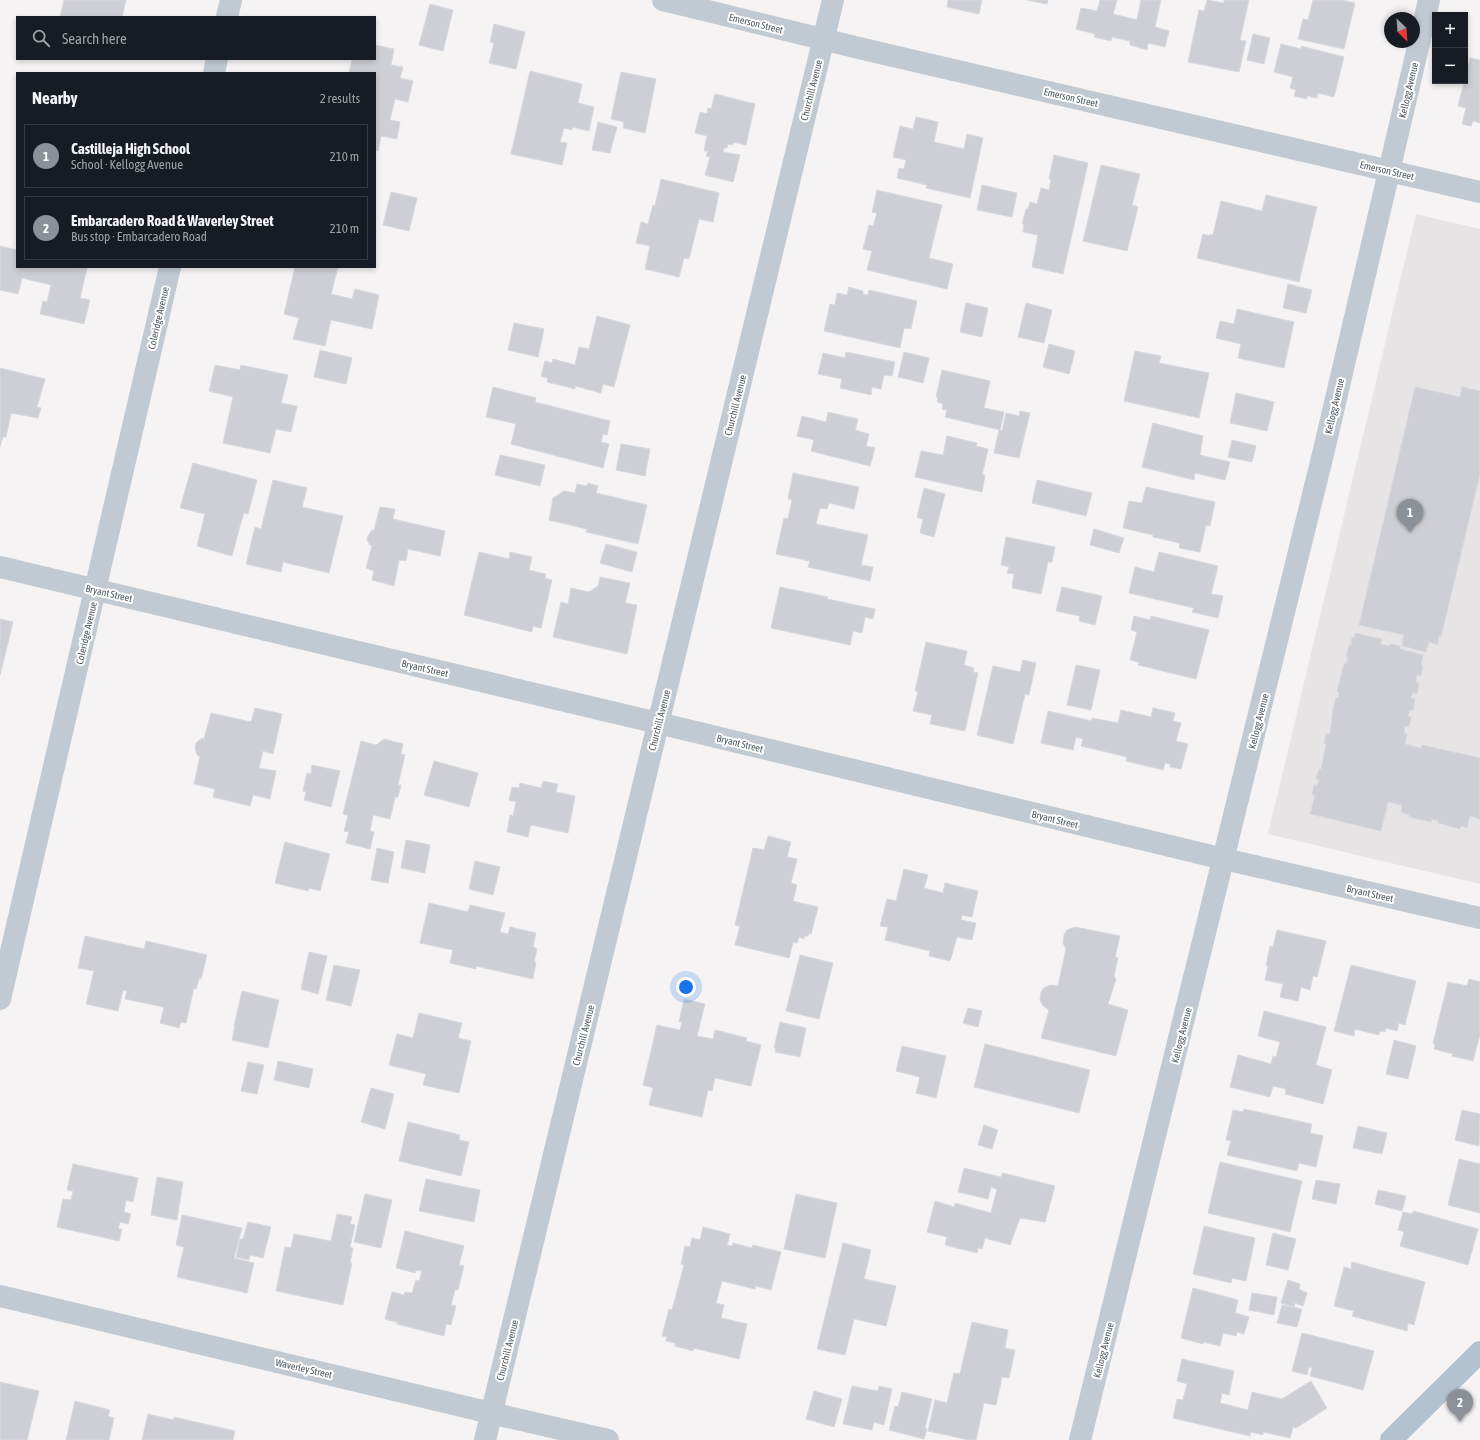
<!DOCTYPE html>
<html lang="en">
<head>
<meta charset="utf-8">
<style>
  :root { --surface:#171b24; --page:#242831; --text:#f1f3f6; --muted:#9ea1a6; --line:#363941; --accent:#8c9099 }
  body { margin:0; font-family:"Asap Condensed",sans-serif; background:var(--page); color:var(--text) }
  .controls { position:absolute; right:12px; top:12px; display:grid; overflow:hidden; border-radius:0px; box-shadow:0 2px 6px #0003 }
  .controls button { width:36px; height:36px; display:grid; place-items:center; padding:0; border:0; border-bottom:1px solid var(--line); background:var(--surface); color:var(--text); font:20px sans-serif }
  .compass { position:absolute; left:1384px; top:12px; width:36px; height:36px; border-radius:50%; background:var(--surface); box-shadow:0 2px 6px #0003; rotate:155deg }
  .you { position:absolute; left:686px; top:987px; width:14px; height:14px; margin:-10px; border:3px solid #fff; border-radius:50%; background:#1a73e8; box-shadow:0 0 0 6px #1a73e833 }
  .badge { display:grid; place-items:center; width:26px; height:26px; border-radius:50%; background:var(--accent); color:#fff; font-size:13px; font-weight:700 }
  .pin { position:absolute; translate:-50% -33px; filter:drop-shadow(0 1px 2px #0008) }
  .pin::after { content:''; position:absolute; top:21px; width:14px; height:12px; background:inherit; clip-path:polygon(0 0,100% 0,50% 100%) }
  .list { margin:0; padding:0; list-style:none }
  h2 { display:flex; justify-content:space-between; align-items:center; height:52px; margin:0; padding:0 16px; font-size:17px }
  h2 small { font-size:13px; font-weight:400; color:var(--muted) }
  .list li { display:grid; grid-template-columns:26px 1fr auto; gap:12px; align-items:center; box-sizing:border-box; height:64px; margin:0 8px 8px; padding:0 8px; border:1px solid var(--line); border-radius:0px }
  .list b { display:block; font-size:15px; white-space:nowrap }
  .list p { margin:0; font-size:13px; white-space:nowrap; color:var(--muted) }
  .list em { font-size:13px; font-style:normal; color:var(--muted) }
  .icon { flex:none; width:22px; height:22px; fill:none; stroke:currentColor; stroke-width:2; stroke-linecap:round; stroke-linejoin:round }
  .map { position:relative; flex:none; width:1480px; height:1440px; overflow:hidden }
  .search { position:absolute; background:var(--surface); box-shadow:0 2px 6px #0003; left:16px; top:16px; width:360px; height:44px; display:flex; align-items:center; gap:10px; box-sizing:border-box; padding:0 14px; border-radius:0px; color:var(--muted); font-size:15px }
  .panel { position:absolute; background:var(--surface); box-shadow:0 2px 6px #0003; left:16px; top:72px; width:360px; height:196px; border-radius:0px }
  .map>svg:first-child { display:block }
</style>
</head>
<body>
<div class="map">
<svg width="1480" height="1440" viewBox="0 0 1480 1440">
  <rect width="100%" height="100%" fill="#f5f3f3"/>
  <polygon fill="#e6e4e5" points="1416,214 1480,229 1480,884 1268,834"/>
  <g fill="#cdcfd5" stroke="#d7d9de">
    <polygon points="64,0 126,0 122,17 60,17"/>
    <polygon points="948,0 982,0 979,14 947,7"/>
    <polygon points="1026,0 1048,0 1047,4"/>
    <polygon points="1100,0 1117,0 1113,14 1137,20 1141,0 1161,0 1155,27 1169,31 1165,47 1148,43 1147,50 1130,45 1130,41 1112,37 1111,41 1094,37 1095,34 1076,29 1081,8 1097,11"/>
    <polygon points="1207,0 1224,3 1224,0 1249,0 1240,40 1246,41 1239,72 1188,62 1199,10 1204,11"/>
    <polygon points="1313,0 1342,0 1355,3 1344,49 1298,39 1303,19 1308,20"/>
    <polygon points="430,4 453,10 443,51 419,45"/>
    <polygon points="494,24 525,32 516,69 489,63 494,43 490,42"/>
    <polygon points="1253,34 1270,38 1264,64 1247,60"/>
    <polygon points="1281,44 1301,49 1301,46 1344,57 1334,97 1318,93 1317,98 1307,96 1307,99 1294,96 1296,90 1290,88 1293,77 1274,72"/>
    <polygon points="375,45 394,49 391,65 403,67 400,78 413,81 408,102 395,99 390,120 400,122 397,139 381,136 378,151 375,150 375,73 349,73 352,59 375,59"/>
    <polygon points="1470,58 1480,60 1480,123 1473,121 1471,126 1462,124 1466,108 1458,106"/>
    <polygon points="530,71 582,84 578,103 594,107 589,131 572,127 572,130 564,128 560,142 567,143 562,165 511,154"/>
    <polygon points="621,72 656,79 645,133 623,128 624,122 611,119"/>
    <polygon points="715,94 755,104 746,145 733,142 733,145 728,144 727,148 724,148 723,152 740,155 733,182 705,175 710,157 706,156 708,151 704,151 707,136 695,133 700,112 707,114 708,108 711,109"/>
    <polygon points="916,117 938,122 934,142 964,149 967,134 983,138 970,198 926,188 927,185 897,178 899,168 904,169 906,160 893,157 900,126 913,129"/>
    <polygon points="598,122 617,127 610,153 592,150"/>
    <polygon points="1054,155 1088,163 1063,274 1032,267 1038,235 1023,232 1024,224 1022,224 1026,209 1028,209 1030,202 1037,204 1041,188 1049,190 1051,179 1049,179"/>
    <polygon points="1101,165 1140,174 1132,205 1138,207 1127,251 1083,241"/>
    <polygon points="661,179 719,193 713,222 699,219 689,259 684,258 679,277 645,269 650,246 636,243 641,222 648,224 653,205 655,206"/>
    <polygon points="982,185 1017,193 1012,217 977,210"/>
    <polygon points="877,190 942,205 929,258 953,264 947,289 867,270 872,251 863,249 869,225 873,226 877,213 872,212"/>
    <polygon points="391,192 417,198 409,231 383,225"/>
    <polygon points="1266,195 1317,207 1299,282 1197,258 1203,234 1210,236 1210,234 1213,235 1221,201 1262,211"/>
    <polygon points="0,246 17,250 17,267 87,268 80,298 90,300 84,324 40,314 43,301 47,302 51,285 22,278 18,294 0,290"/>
    <polygon points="295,267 338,267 331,294 352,299 355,289 379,295 372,329 331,320 325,346 293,339 299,318 284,314"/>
    <polygon points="1288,284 1312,290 1306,313 1283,308"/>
    <polygon points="849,287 863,291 863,294 868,295 869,290 917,301 911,329 904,328 900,348 824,331 830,304 835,305 837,293 847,295"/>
    <polygon points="966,303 988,308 982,337 960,332"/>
    <polygon points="1026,303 1052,310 1044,343 1018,337"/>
    <polygon points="1237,309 1294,322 1284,368 1238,358 1241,344 1216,338 1220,321 1234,324"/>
    <polygon points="597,316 630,325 614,387 603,384 601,393 575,386 575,389 547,382 548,378 541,376 545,361 552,363 553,359 575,365 579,347 589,349"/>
    <polygon points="514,323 544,329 538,357 508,350"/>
    <polygon points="1049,344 1075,351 1069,374 1043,367"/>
    <polygon points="320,350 352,358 346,384 314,377"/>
    <polygon points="1135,351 1161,356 1159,363 1209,373 1199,418 1124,401"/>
    <polygon points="846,352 895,362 892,376 884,375 881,389 872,387 871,395 840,388 842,379 818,374 823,353 845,358"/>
    <polygon points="904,352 929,358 923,383 898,377"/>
    <polygon points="215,365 240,370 241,365 288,375 281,403 297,406 291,432 276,429 270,453 223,443 233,397 209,391"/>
    <polygon points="0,368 45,379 37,407 41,408 38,418 11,413 6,437 3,437 0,447"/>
    <polygon points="942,370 990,381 984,408 1004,412 1000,430 945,417 947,410 942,409 943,404 937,402 938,397 936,397"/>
    <polygon points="493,387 536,398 535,402 610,421 607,435 603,434 601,442 609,444 603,468 511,444 516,424 486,417"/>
    <polygon points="1415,387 1460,397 1462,387 1480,391 1480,474 1441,637 1439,636 1438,645 1429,642 1426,652 1402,646 1404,635 1359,625"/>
    <polygon points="1236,393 1274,402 1267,431 1230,423"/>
    <polygon points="1020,411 1030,413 1019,458 994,453 999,430 1002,431 1006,413 1019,416"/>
    <polygon points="828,412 858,419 855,430 869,434 866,446 875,448 870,466 811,451 814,440 797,436 802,416 826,422"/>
    <polygon points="1153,423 1203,436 1200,455 1230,462 1225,480 1195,473 1194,480 1142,467"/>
    <polygon points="947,436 977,443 976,446 988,449 982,475 985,475 982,492 915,477 921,451 943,455"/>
    <polygon points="1232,440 1256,446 1252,462 1228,457"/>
    <polygon points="621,444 650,449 645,476 616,470"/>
    <polygon points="500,455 545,465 540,486 495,475"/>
    <polygon points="193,463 257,480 248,514 244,513 240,526 232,556 197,546 205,514 180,508"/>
    <polygon points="793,473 859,487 854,509 829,503 827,509 820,508 816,524 868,535 861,565 873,567 870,581 808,567 810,561 776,554 784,518 788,519 792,500 788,499"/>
    <polygon points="273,480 307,488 302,507 343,516 329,573 283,562 281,572 246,564 255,527 261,529"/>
    <polygon points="1037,480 1092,493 1086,516 1032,503"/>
    <polygon points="588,483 598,486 596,493 647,505 638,544 586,532 587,529 549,520 553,498 564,491 575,493 577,484 587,486"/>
    <polygon points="1146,487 1215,502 1210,526 1206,525 1200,552 1179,548 1180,543 1153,537 1153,535 1123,528 1129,501 1142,503"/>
    <polygon points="924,488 945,494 934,537 920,533 923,519 917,517"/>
    <polygon points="380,507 395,509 393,519 445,531 440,556 408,549 406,561 399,560 394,586 372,580 374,571 366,568 372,546 370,545 367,540 368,536 371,531 374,530"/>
    <polygon points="1094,529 1124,538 1119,553 1090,545"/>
    <polygon points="1006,537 1055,547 1052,562 1048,562 1041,594 1012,588 1014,574 1007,573 1009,567 1001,565"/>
    <polygon points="606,544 637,552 632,572 600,563"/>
    <polygon points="479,552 509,559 510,552 532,557 529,570 546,574 545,578 552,580 541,628 533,626 532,632 464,615"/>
    <polygon points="1159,552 1218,566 1211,594 1223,596 1218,618 1192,612 1194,608 1129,593 1135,567 1154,572"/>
    <polygon points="600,577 630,583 625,603 637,605 627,654 553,637 561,602 568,604 571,588 589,592 598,586"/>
    <polygon points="780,587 828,597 827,599 875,609 873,619 865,617 862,633 853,631 850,645 771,628"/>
    <polygon points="1062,587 1102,596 1095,625 1079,621 1080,616 1056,611"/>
    <polygon points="1134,616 1150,620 1151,616 1209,630 1196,679 1138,665 1139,662 1130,660 1137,632 1131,630"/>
    <polygon points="0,619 13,622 0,675"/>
    <polygon points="1355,633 1382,639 1380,644 1389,646 1390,644 1400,646 1400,649 1423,655 1421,665 1423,666 1421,676 1417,675 1416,682 1419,683 1417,694 1413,692 1411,698 1415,699 1413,710 1410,710 1408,716 1411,717 1409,727 1405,726 1404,733 1407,734 1405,744 1421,748 1422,745 1480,758 1480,819 1470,816 1467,828 1461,826 1460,829 1438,823 1439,821 1432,819 1431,822 1409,817 1409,815 1401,812 1402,805 1388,802 1381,831 1310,814 1315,795 1312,795 1314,785 1317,786 1319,779 1316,779 1319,769 1321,769 1326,744 1324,743 1326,734 1330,734 1333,709 1336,697 1338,698 1339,692 1337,691 1344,663 1346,664 1348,658 1346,658 1349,645 1351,645 1352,637 1355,638"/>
    <polygon points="926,642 967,651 964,665 974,668 973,672 978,673 965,731 930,724 932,715 913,711 918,692 915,691"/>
    <polygon points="1023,660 1036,663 1029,695 1025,694 1013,744 977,735 993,666 1020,672"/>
    <polygon points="1076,665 1100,670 1091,710 1067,705"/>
    <polygon points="255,708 282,714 273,754 263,751 259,768 276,771 270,799 253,795 250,806 213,797 215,789 194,784 200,756 198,756 196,752 195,747 196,743 202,738 204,739 211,713 251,722"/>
    <polygon points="1153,708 1175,713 1173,721 1181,723 1176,741 1188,744 1181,769 1170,767 1170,764 1165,763 1163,770 1126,761 1127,757 1081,746 1083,739 1076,737 1073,750 1041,743 1048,711 1092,721 1092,718 1118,723 1121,710 1151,717"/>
    <polygon points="384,739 403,744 401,754 405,755 398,785 401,785 398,797 395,797 390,819 373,815 370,831 374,832 370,849 346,843 349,832 344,831 348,815 343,814 361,741 376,745"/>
    <polygon points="434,761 478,773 469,807 424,795"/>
    <polygon points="312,765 340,771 331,807 304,800 306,792 303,791 307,773 311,774"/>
    <polygon points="543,781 558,784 556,792 575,796 568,833 531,825 528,837 507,832 510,815 513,816 516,802 509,800 512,787 519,788 520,783 541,788"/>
    <polygon points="768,836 791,842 787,857 797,859 791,883 797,885 793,901 818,907 811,934 809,933 808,936 805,936 804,939 799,937 797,943 793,942 789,958 735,945 740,926 735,925 753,848 764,850"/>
    <polygon points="406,840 430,845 425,873 401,868"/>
    <polygon points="285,842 330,854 320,891 309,888 308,891 275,883"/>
    <polygon points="377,848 394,852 388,883 371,880"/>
    <polygon points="475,861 500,867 493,895 469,889"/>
    <polygon points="904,869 928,875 924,888 943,893 945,883 978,891 972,917 962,915 961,920 976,923 972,940 957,937 950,961 929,956 930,951 885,940 888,927 880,926 887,899 896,901"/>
    <polygon points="429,903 468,912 470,905 505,913 500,932 508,934 510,927 536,933 533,946 537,949 534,962 536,962 533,979 476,966 476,969 450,963 453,950 420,943"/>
    <polygon points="1075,927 1120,936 1115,957 1118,958 1114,976 1116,979 1108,1004 1128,1010 1116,1056 1041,1038 1049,1010 1043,1006 1040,1000 1041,992 1044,988 1050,985 1058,986 1066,949 1063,943 1064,935 1067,930"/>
    <polygon points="1277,930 1326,941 1317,977 1313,976 1310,990 1301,987 1298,1001 1280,997 1283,984 1265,980 1268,966 1266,966 1270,946 1273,947"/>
    <polygon points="85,936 144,949 146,941 207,955 201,979 199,979 196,989 194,988 186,1023 181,1022 179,1028 160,1023 164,1007 125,999 127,991 123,990 118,1011 86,1004 94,971 78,968"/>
    <polygon points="309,952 327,956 318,994 301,989"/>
    <polygon points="800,955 833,963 819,1019 786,1011"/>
    <polygon points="334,965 360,970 351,1006 326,1000"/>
    <polygon points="1351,965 1416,981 1405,1025 1399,1023 1397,1031 1386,1028 1385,1032 1380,1031 1379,1035 1355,1029 1354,1036 1334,1031"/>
    <polygon points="1469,979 1480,982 1480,1035 1473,1061 1452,1056 1453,1054 1434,1049 1435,1044 1433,1043 1448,982 1467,986"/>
    <polygon points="242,991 279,1000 268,1048 232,1040 235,1026 234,1026"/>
    <polygon points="684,999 705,1004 697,1036 713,1039 715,1030 747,1038 746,1041 761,1045 751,1086 715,1078 712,1091 708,1090 702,1117 649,1105 653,1088 643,1085 657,1025 680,1030 682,1022 679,1022"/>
    <polygon points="968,1008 982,1011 978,1027 963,1023"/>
    <polygon points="1264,1011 1326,1027 1316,1065 1332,1070 1323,1104 1285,1094 1286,1089 1273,1086 1270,1097 1230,1087 1238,1055 1271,1064 1273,1056 1276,1057 1280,1042 1258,1036"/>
    <polygon points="419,1013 462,1023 458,1038 471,1041 459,1093 423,1085 426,1074 389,1065 397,1034 413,1038"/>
    <polygon points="780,1022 806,1028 800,1057 775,1052 776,1048 774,1048"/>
    <polygon points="1394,1040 1416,1046 1408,1079 1386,1074"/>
    <polygon points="985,1044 1090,1070 1079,1113 974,1087"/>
    <polygon points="902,1046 946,1056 936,1098 916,1093 920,1077 896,1071"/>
    <polygon points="278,1061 313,1069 309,1088 274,1080"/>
    <polygon points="248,1062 264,1065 257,1094 241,1091"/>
    <polygon points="371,1088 394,1094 385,1129 361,1122"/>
    <polygon points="1244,1109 1312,1124 1310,1133 1323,1136 1316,1167 1299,1163 1297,1171 1227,1155 1231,1141 1226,1140 1233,1110 1243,1112"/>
    <polygon points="1462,1110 1480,1114 1479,1146 1455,1140"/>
    <polygon points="408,1122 460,1135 459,1140 469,1142 461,1176 399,1161"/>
    <polygon points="984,1125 998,1130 992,1149 978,1145"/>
    <polygon points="1358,1126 1387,1133 1382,1154 1353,1148"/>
    <polygon points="1459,1159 1480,1164 1480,1213 1448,1205"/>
    <polygon points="1220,1162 1302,1181 1290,1232 1208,1213"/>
    <polygon points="73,1164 138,1178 133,1202 126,1200 124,1212 131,1214 128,1224 120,1222 118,1229 122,1229 119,1241 57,1227 63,1199 71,1200 73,1191 67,1190"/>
    <polygon points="964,1168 1001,1177 1003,1173 1055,1186 1045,1222 1020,1218 1010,1245 985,1238 982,1249 978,1248 977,1253 945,1245 947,1237 927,1232 935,1201 954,1207 955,1203 991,1213 997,1189 991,1187 988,1199 958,1192"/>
    <polygon points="157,1177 183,1182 177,1220 151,1215"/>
    <polygon points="426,1179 480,1190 474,1222 419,1211"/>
    <polygon points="1316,1180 1340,1184 1336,1204 1312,1199"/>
    <polygon points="1378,1190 1406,1196 1402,1211 1375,1204"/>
    <polygon points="365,1194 392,1200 381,1248 354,1242"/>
    <polygon points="796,1194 837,1203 825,1258 784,1249"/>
    <polygon points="1414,1211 1478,1229 1468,1265 1400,1246 1404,1232 1398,1230 1403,1212 1412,1214"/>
    <polygon points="337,1214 352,1217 350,1224 355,1225 350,1247 353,1248 350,1263 352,1263 343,1305 276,1291 285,1247 291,1248 294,1234 331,1241"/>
    <polygon points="182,1215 242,1228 234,1258 254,1263 247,1293 177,1277 184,1247 176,1245"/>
    <polygon points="248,1222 271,1227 263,1258 250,1255 249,1260 236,1257 240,1239 243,1239"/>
    <polygon points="1204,1226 1255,1238 1246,1281 1232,1278 1231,1283 1193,1274"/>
    <polygon points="703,1227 730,1234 727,1245 732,1246 733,1243 752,1248 753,1245 781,1252 771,1290 755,1286 755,1289 722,1281 716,1303 724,1305 721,1318 747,1324 739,1359 694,1348 693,1351 675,1346 675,1343 666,1341 667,1337 662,1336 669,1309 672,1310 684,1265 681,1264 685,1246 690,1247 692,1238 700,1240"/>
    <polygon points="405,1231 464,1246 459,1265 464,1266 458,1290 455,1290 451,1305 456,1306 451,1325 446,1324 444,1336 397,1324 397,1322 385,1319 392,1292 404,1295 405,1292 412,1293 416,1280 419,1281 422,1271 416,1270 415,1273 396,1268"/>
    <polygon points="1273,1233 1296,1239 1288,1270 1266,1265"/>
    <polygon points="843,1243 871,1250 864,1279 896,1286 886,1326 854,1319 845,1355 817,1349"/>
    <polygon points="1352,1262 1425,1282 1414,1325 1408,1323 1407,1331 1352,1316 1354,1311 1334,1306 1344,1267 1351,1269"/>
    <polygon points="1288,1280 1300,1284 1299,1289 1307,1293 1303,1306 1295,1303 1294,1307 1281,1303"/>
    <polygon points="1193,1288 1238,1300 1235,1313 1249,1317 1244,1334 1237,1332 1236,1336 1223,1333 1220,1346 1203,1342 1203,1344 1181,1338"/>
    <polygon points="1252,1293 1277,1297 1274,1315 1249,1310"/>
    <polygon points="1282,1305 1302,1309 1297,1327 1277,1323"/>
    <polygon points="972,1322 1008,1330 1005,1348 1015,1350 1009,1378 1002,1377 996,1405 984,1403 976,1440 969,1440 928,1431 935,1400 947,1403 954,1373 960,1374"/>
    <polygon points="1302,1333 1374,1351 1363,1390 1310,1376 1312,1368 1309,1367 1307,1375 1292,1371"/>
    <polygon points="1182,1359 1234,1371 1229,1395 1222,1393 1220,1403 1248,1410 1252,1392 1282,1399 1311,1381 1327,1408 1296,1428 1293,1427 1290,1438 1263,1432 1263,1435 1251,1432 1250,1436 1173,1418 1177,1399 1183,1400 1187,1384 1177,1381"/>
    <polygon points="0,1382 39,1391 27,1440 0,1440"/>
    <polygon points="852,1386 878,1391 879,1386 892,1389 884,1425 874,1422 872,1430 843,1424"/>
    <polygon points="814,1391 842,1399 834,1427 806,1419"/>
    <polygon points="902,1392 932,1399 925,1428 927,1429 924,1439 889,1430 895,1406 898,1407"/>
    <polygon points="75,1401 110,1410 108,1416 114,1418 109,1440 66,1440"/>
    <polygon points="148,1414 174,1420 174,1417 235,1431 233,1440 142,1440"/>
  </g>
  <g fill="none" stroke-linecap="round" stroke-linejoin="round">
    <g stroke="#c1cad2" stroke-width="22">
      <polyline points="663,0 863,49 1480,192"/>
      <polyline points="227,17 231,0"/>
      <polyline points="214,73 217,59"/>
      <polyline points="0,567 658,723 1224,859 1480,918"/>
      <polyline points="0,999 170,267"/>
      <polyline points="0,1296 491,1413 608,1440"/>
      <polyline points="485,1440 833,0"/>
      <polyline points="1080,1440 1324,450 1429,0"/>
    </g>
    <polyline stroke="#b3c2d1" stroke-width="22" points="1391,1440 1480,1352"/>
  </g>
  <g text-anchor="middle" stroke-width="4" stroke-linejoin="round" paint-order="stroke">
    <g font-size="10" fill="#4a5661" stroke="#fff">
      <text transform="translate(756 23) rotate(14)" y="4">Emerson Street</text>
      <text transform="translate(811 90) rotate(-76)" y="4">Churchill Avenue</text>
      <text transform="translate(1408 90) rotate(-77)" y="4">Kellogg Avenue</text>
      <text transform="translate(1071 97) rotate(13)" y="4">Emerson Street</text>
      <text transform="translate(1387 170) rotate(13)" y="4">Emerson Street</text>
      <text transform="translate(158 318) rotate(-77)" y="4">Coleridge Avenue</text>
      <text transform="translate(735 405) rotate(-76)" y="4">Churchill Avenue</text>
      <text transform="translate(1334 406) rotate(-77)" y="4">Kellogg Avenue</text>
      <text transform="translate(109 593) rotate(13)" y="4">Bryant Street</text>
      <text transform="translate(86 633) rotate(-77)" y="4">Coleridge Avenue</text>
      <text transform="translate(425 668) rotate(13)" y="4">Bryant Street</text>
      <text transform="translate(659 720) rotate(-76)" y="4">Churchill Avenue</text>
      <text transform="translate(1258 721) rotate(-76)" y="4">Kellogg Avenue</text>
      <text transform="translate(740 743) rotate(14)" y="4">Bryant Street</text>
      <text transform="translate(1055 819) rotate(14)" y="4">Bryant Street</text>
      <text transform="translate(1370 893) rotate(13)" y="4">Bryant Street</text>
      <text transform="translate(583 1035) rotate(-76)" y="4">Churchill Avenue</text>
      <text transform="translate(1181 1035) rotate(-76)" y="4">Kellogg Avenue</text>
      <text transform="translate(507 1350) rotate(-76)" y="4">Churchill Avenue</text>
      <text transform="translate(1103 1350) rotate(-76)" y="4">Kellogg Avenue</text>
      <text transform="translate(304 1368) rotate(13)" y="4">Waverley Street</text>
    </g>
  </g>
</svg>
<div class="controls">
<button>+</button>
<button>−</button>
</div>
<svg class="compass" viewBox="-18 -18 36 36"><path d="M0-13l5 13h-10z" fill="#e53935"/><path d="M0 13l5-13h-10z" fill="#9ea1a6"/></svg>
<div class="you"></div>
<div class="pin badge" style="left:1410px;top:532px">1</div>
<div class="pin badge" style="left:1460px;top:1422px">2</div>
<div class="search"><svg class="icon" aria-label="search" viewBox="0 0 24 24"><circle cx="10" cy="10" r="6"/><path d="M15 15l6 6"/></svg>Search here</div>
<section class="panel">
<h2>Nearby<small>2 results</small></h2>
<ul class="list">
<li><span class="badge">1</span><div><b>Castilleja High School</b><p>School · Kellogg Avenue</p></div><em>210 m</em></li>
<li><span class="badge">2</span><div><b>Embarcadero Road &amp; Waverley Street</b><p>Bus stop · Embarcadero Road</p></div><em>210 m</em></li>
</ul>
</section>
</div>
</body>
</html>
